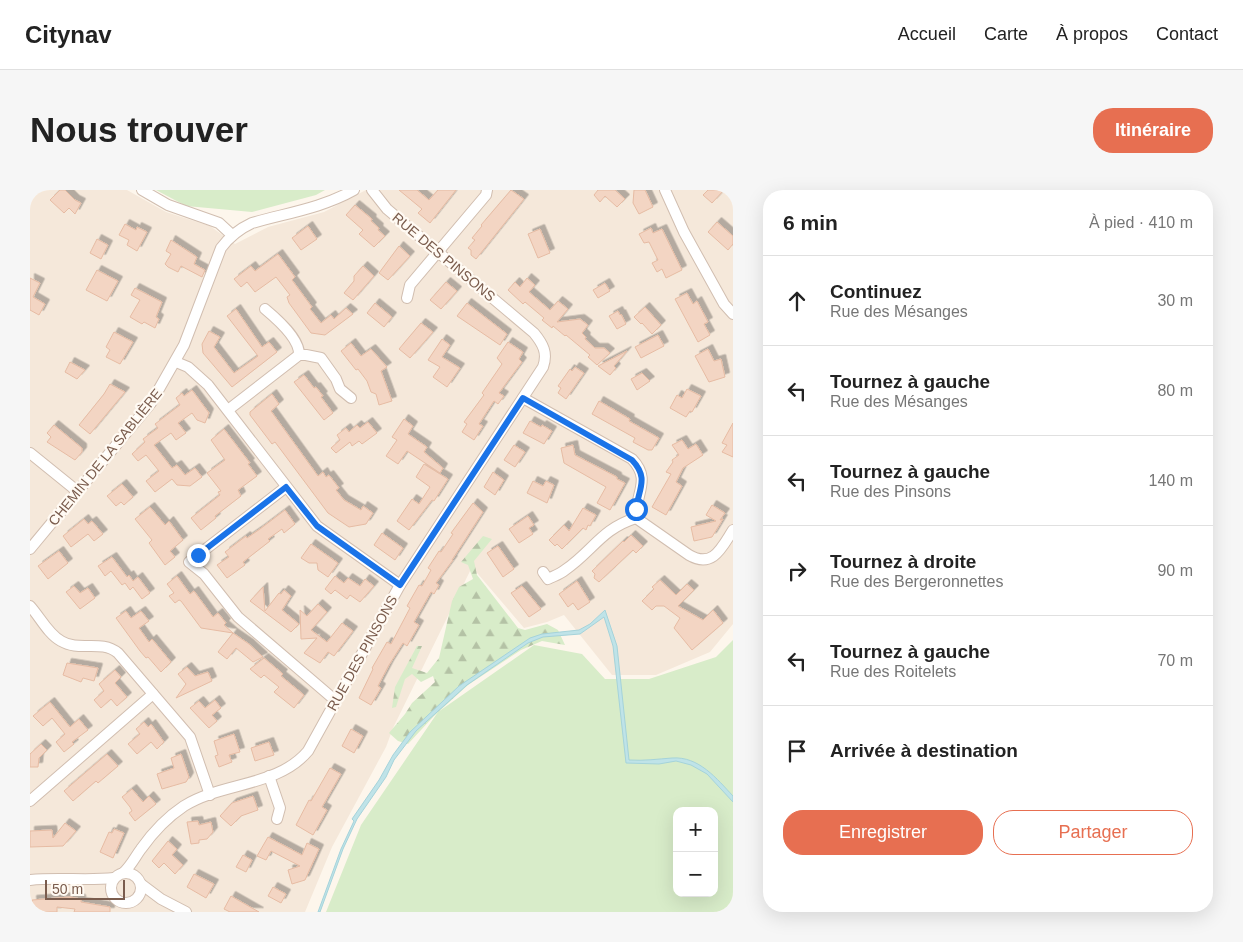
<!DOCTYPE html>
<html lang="fr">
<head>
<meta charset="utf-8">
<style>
  :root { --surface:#fff; --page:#f6f6f6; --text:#222; --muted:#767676; --line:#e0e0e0; --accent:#e76f51 }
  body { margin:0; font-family:Arial,sans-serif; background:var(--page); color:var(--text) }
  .controls { position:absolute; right:15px; bottom:15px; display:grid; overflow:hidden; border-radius:10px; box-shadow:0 5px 20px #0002 }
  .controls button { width:45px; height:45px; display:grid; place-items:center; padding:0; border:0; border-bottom:1px solid var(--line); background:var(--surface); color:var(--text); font:25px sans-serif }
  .scale { position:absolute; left:15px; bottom:12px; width:80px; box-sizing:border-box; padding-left:5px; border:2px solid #7a5c4d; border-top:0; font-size:14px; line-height:18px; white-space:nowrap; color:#7a5c4d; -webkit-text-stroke:4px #fffaf3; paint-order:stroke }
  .stop { position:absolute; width:15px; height:15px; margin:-11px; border:4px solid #1a73e8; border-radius:50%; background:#fff }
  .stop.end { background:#1a73e8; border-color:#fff; box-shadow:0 1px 5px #0008 }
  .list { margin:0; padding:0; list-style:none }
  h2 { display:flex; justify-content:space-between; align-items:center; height:65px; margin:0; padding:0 20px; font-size:21px }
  h2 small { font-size:16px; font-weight:400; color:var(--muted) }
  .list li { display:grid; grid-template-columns:32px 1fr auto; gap:15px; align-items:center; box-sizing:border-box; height:90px; padding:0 20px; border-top:1px solid var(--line) }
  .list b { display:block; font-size:19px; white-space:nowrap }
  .list p { margin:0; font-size:16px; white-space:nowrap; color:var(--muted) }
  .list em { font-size:16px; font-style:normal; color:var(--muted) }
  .actions { display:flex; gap:10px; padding:15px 20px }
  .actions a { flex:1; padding:11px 0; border:1px solid var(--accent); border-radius:20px; text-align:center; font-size:18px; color:var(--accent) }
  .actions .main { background:var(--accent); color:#fff }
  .icon { flex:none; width:28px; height:28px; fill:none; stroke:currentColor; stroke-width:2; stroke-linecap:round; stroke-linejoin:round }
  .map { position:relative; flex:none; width:703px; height:722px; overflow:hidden; border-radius:20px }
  header { display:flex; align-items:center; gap:30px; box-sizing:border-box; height:70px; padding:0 25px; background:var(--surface); border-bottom:1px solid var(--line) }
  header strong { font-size:24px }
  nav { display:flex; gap:28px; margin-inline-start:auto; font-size:18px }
  .intro { display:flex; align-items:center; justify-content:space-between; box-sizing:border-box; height:120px; padding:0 30px }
  h1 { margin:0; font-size:35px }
  .button { padding:12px 22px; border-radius:20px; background:var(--accent); color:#fff; font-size:18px; font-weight:700 }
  main { display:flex; gap:30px; padding:0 30px }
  aside { flex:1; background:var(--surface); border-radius:20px; box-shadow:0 5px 20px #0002 }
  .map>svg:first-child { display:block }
</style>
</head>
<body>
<header>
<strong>Citynav</strong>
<nav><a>Accueil</a><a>Carte</a><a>À propos</a><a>Contact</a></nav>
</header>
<div class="intro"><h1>Nous trouver</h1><a class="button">Itinéraire</a></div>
<main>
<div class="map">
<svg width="703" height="722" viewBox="0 0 703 722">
  <defs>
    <pattern id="forest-firs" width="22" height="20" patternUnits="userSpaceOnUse" patternTransform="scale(1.25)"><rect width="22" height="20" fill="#d8ecc9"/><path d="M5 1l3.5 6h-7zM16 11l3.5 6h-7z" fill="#b4c2a5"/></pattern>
    <filter id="shadow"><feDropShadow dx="4.5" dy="-4.5" stdDeviation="0" flood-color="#0004"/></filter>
  </defs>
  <rect width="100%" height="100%" fill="#fdf6ec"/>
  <polygon fill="#f5e8da" points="0,0 97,0 136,22 180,36 205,54 238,37 294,22 336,0 703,0 703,434 680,462 626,485 582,485 534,425 517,432 494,438 442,377 363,538 356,557 302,657 275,722 0,722"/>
  <g fill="#d8ecc9" fill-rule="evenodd">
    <polygon points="126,0 295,0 286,5 222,22 156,16"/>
    <path d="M703,450v272h-407l35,-87 77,-113 96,-67 48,9 23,25h44l67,-22zM647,621h37v82h-37z"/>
  </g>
  <polygon fill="url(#forest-firs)" points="453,346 462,349 444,371 447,385 488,438 495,440 517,434 528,440 535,455 512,451 491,460 438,495 404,526 378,554 368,551 359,543 375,524 382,513 405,492 403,486 391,492 382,484 375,489 366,517 362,518 365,497 387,456 392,456 382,478 397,483 409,468 422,411 429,397 443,389 438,375 431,372"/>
  <path fill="#bfe3e8" stroke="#a5d3da" d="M575,420l12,36 12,114c15,1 29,-1 43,-2 27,-2 45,21 61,38v6l-26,-28 -16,-9 -15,-4 -17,3 -33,-1 -13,-117 -9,-29 -24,17 -37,3 -15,6 -61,42 -51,46 -22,29 -8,17 -29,42 -14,30 -23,63h-2l23,-63 13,-28 -2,-2 27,-39 14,-25 17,-23 49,-46 71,-48 12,-4 37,-4 11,-6z"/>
  <g fill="#f3d5c3" stroke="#e6bba3" filter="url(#shadow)">
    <polygon points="30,0 35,0 45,10 51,13 45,24 39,18 34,23 20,10"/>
    <polygon points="369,0 387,0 399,10 408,0 426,0 400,33 388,23 392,19"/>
    <polygon points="481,0 494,9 446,69 441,65 441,60 438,58 445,50 442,48 452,36 451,35"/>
    <polygon points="568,0 585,0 595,9 587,17 575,6 570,12 564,5"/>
    <polygon points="604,0 615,0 623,17 609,24 603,13"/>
    <polygon points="678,0 694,0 682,13 673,5"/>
    <polygon points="325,15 342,29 341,31 349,38 348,40 355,46 344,57 329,44 333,40 316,25"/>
    <polygon points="687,32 703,46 703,54 698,60 678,42"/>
    <polygon points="95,34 106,40 107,37 117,42 107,61 97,55 99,50 89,45"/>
    <polygon points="278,36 287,49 271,60 262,48"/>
    <polygon points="621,38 623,43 632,39 652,80 636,88 632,79 627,82 622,73 628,70 619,52 614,53 609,44"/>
    <polygon points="510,39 520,63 508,68 498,44"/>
    <polygon points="67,49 78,55 71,69 60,63"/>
    <polygon points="141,50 167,67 164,74 175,80 172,87 151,76 148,82 138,77 135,74 141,64 136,61"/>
    <polygon points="369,56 380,66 358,90 349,83"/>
    <polygon points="248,64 265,87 262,90 282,117 280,119 291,133 301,125 304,129 316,118 323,124 295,145 281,143 259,113 257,107 260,105 246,87 225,102 217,92 211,97 204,89 221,76 225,81"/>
    <polygon points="333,76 344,86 323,110 314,103 324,91 324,86"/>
    <polygon points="67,80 88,91 77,111 56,100"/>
    <polygon points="0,88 10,93 3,107 15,114 9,125 0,120"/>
    <polygon points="497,88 505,95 499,102 520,120 528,111 538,119 527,132 550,129 558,135 552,143 556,147 555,149 565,158 574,158 580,163 567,175 558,167 560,165 536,145 535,146 523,136 522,138 512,130 514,128 495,112 493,114 478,100 485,92 490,97"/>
    <polygon points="416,92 427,101 411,119 400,110"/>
    <polygon points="575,93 580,101 568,108 563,100"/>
    <polygon points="105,98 132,112 126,127 129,129 125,138 114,132 112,134 100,127 110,110 101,105"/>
    <polygon points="657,103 663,114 667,111 678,132 674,134 680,145 668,152 645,109"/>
    <polygon points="345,113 362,127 354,137 337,123"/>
    <polygon points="437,113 477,144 470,155 427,126"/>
    <polygon points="615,117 631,135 622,144 612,133 611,134 604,127"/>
    <polygon points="206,119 232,157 239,152 247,162 202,197 173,163 172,154 179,141 190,147 184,157 204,183 228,166 197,126"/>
    <polygon points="588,121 590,125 591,124 596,134 587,139 579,126"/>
    <polygon points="391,133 403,142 380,168 369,159"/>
    <polygon points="84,142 103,152 90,174 76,167 80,160 76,157"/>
    <polygon points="628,145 634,156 611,168 605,157"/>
    <polygon points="412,149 420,155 412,167 430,178 417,197 403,187 410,177 398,170"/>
    <polygon points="478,152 493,162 489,169 492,172 469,203 474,206 468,214 464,211 449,234 453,236 444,250 432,242 437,234 434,232 454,205 452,203 472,174 467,168"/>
    <polygon points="321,153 331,166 341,159 357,177 351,181 362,211 349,215 346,204 341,202 337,191 328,179 326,180 311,161"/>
    <polygon points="678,159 684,171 691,169 695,187 679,192 665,166"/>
    <polygon points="597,161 584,176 586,178 580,185 568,176"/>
    <polygon points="40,172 55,180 47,189 35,182"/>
    <polygon points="545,177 554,183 536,209 528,203 531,198 528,196 540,179 542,181"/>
    <polygon points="612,183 620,191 607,200 601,189"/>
    <polygon points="274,185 284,198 286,197 293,206 291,207 303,223 294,230 264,192"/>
    <polygon points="80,194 95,202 60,244 49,235 74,204"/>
    <polygon points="657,199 671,206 662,222 660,221 656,227 640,218 647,205 652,208"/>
    <polygon points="162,200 179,223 175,233 167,230 162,223 148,233 156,243 146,250 141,243 124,255 142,278 147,275 155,285 165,278 172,287 160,296 147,295 142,289 125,302 116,291 129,281 116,265 108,271 102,264 115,252 113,249 128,238 125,234 150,215 146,208 152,203 154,206"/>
    <polygon points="242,204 249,214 241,221 288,286 293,282 296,287 299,285 309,298 306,300 314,310 331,320 333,316 343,323 336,334 319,337 298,323 245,252 242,254 220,225 220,222"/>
    <polygon points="569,211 600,229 599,231 629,248 622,260 618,260 603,252 605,248 562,224"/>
    <polygon points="374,229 383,236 378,244 397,257 394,262 413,278 410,283 377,261 368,274 356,266 367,250 362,247"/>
    <polygon points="500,231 511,237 512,235 522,241 514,254 493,243"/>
    <polygon points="338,232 347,243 332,254 329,251 322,256 320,252 306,263 301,258 310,250 307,245 316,238 319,242 327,235 330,238"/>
    <polygon points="703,233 703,267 692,262 697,255 692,253"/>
    <polygon points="24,235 52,258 52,262 45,270 17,252 21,247 17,243"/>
    <polygon points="194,239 220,273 218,274 227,286 208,300 211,306 185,326 186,328 171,340 161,328 190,305 188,302 191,301 177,283 195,270 181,250"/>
    <polygon points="652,250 658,259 666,254 673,265 653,278 646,292 652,296 636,325 622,317 641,284 636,282 643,272 642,270 649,265 642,255"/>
    <polygon points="484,255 495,262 485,277 474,270"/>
    <polygon points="543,255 545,265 587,287 587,289 595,293 580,320 567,313 576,297 534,273 531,258"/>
    <polygon points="394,274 418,289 404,311 402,310 379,340 367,331 382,309 389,314 400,297 386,287"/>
    <polygon points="463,282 474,290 465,305 454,297"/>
    <polygon points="503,291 513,296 516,291 524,295 517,313 497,303"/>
    <polygon points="92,294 103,307 94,315 91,312 86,316 77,306"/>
    <polygon points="443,313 453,322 422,370 423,370 406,393 409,395 404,404 401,402 384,432 389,435 377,456 373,453 359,475 348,496 351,498 341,515 329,508 343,479 342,478 357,452 361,454 380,418 377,416 389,395 392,396 401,380 398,378 409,361 411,362 423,344 421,343"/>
    <polygon points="682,315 695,323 690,330 693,329 682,347 664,351 661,337 686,331 676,325"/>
    <polygon points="120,317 135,335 139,331 153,350 140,361 145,367 135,375 119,353 122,350 105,329"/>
    <polygon points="553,318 566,325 560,336 558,335 556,340 553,338 532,359 527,354 525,356 519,350 534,335 539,341"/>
    <polygon points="255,320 265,334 254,343 252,339 238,349 240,351 213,372 215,375 197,388 187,375 199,367 195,362 216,346 217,348 230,339"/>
    <polygon points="498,326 504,335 499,338 503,344 489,353 479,339"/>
    <polygon points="54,329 58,334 62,331 73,344 64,351 58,344 41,357 33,346"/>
    <polygon points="352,343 373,358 365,370 344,355"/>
    <polygon points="601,345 613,356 606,363 603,360 569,392 564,388 565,384 562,381 593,351 594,352"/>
    <polygon points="281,354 308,373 298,387 288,380 287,373 279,373 271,368"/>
    <polygon points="468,356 484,379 473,387 457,363"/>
    <polygon points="29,361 38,373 18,389 8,376"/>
    <polygon points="82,367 97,387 99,385 103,391 108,387 120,403 112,409 103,397 100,400 95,393 92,395 81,381 75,386 68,376"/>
    <polygon points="147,386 160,404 164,401 183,427 188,423 196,433 194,435 203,443 171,438 151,411 149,410 145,413 139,406 144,403 137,394"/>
    <polygon points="305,386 314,393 318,388 330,396 335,389 344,396 330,412 320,405 317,409 305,400 301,404 295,399"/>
    <polygon points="630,390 646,405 657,394 664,400 648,416 673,430 683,420 693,433 662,460 644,438 650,428 634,416 626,416 622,420 612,411 624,399 622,397"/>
    <polygon points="547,391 560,412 548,420 543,413 538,417 529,404"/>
    <polygon points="44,396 50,403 58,398 65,408 50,419 36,402"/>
    <polygon points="492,396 511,419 499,427 481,403"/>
    <polygon points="233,397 235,421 249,403 251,404 254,400 261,406 252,420 269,434 261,442 220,411"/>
    <polygon points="288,414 297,422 281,440 297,452 312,433 323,441 304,466 298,462 290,473 274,463 287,448 271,449 270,420 277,426"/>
    <polygon points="96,421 101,428 111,421 119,431 109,438 119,452 122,449 141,472 131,482 118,467 116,468 110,461 86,428"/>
    <polygon points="203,443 219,454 233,467 223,472 206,458 197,469 188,462"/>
    <polygon points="234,468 253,484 251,486 274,505 264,518 244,502 249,497 234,485 231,488 220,479"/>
    <polygon points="37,473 68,478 64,491 53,488 51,492 33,485"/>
    <polygon points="157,477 165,486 178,482 182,491 146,508 156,494 148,484"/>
    <polygon points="85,480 91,487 85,493 97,507 87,516 81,509 71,518 64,510 74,501 69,494"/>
    <polygon points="185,510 191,518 182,525 187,531 179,538 160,518 169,511 175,518"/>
    <polygon points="20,512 40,537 49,529 58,540 42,552 44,554 34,562 26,552 35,544 22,528 13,536 3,526"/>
    <polygon points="114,532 118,537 121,534 134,552 127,559 121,552 107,564 98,554 110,544 106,539"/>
    <polygon points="321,539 333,546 324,563 312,556"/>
    <polygon points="204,544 210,562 199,565 202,572 189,577 185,566 188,565 184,551"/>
    <polygon points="239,552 244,565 225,571 221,558"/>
    <polygon points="11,554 17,560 9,568 8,577 0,577 0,564"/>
    <polygon points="77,564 88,576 68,593 66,591 43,611 34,601"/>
    <polygon points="151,564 159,587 156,592 132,599 127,584 144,578 141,568"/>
    <polygon points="300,578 311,584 292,617 297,620 283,645 266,635 279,610 281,611"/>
    <polygon points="102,599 113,612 119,606 126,614 105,631 99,623 102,621 100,617 92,607"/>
    <polygon points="223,606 228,620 211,626 201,636 190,626 202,613"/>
    <polygon points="168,631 169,635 181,632 183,642 177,649 169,650 169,653 161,654 157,632"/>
    <polygon points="35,633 46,641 33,656 0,657 0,641 22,640 23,648"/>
    <polygon points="84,639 94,643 83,668 70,662 79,642 82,643"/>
    <polygon points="238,647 272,665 277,653 289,659 275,690 262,694 258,680 270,676 241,661 236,670 227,666"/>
    <polygon points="138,651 147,659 142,665 153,675 145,684 134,673 129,678 122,671"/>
    <polygon points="213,665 222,670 216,682 206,677"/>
    <polygon points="164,684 184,694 176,708 157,697"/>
    <polygon points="243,697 256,704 251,713 238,706"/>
    <polygon points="201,706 229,722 200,722 194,719"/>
    <polygon points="40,707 51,709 51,712 80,717 80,722 44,722 45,719 27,717 27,722 3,722 2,710"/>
  </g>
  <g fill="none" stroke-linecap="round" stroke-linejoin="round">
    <g stroke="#d1beb0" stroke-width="12">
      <g id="minor">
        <polyline points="112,0 138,15 189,33 202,45"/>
        <polyline points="635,0 654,42 694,114 703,124"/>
        <polyline points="377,108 380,95 456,5 457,0"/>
        <path d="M235,119c12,10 35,30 34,46"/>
        <polyline points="146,172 158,177 178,195 287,336 370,395"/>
        <path d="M493,208l109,61c20,21 3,34 4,59l53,37c24,14 33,-8 44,-25"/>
        <polyline points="198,220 269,165 276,165 291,168 306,189 310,199 321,208"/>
        <polyline points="0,263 47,301"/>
        <polyline points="256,297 159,372 174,384 208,427 306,511"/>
        <path d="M0,359l121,-146 33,-58 37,-97c9,-12 18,-19 31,-25 35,-10 70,-15 102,-33"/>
        <path d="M513,382l5,7c6,-3 12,-5 17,-9 28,-19 36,-41 71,-52"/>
        <path d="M0,416c10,11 18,28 31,35 18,11 40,-2 57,12l72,84 20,58"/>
        <polyline points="239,586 250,618 247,629"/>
        <polyline points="0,611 123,504"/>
        <circle cx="96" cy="698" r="15"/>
        <path d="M93,683c8,-7 12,-16 18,-24 12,-17 25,-31 43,-43 38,-24 94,-19 124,-55l92,-166 143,-218c5,-14 0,-23 -9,-34l-147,-124 -15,-19"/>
        <path d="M0,690c28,-3 56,1 84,-2"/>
        <polyline points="111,694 131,709 156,722"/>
      </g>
    </g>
    <use href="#minor" stroke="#fff" stroke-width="10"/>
  </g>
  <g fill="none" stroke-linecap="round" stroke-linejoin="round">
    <path stroke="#1a73e8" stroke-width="6" d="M168,365l88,-68 31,39 83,59 123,-187 109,62c17,18 7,28 4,49"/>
  </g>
  <g text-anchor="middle" stroke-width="4.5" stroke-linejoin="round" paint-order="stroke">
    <g font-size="14" fill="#7a5c4d" stroke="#fffaf3">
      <text transform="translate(414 67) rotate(40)" y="5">RUE DES PINSONS</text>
      <text transform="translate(75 267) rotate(-51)" y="5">CHEMIN DE LA SABLIÈRE</text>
      <text transform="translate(332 463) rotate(-61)" y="5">RUE DES PINSONS</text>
    </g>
  </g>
</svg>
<div class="controls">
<button>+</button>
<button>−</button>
</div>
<div class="scale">50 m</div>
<div class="stop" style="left:606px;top:319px"></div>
<div class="stop end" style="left:168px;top:365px"></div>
</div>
<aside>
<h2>6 min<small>À pied · 410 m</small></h2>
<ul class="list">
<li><svg class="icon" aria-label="ahead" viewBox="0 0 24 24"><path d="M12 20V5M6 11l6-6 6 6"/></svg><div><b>Continuez</b><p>Rue des Mésanges</p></div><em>30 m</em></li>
<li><svg class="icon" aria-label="left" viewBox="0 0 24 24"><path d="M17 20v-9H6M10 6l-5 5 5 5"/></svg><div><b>Tournez à gauche</b><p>Rue des Mésanges</p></div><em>80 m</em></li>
<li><svg class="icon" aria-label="left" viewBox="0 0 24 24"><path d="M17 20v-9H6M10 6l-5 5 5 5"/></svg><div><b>Tournez à gauche</b><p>Rue des Pinsons</p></div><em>140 m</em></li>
<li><svg class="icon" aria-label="right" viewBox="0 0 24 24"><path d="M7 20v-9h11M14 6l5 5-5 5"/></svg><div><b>Tournez à droite</b><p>Rue des Bergeronnettes</p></div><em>90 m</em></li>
<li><svg class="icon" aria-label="left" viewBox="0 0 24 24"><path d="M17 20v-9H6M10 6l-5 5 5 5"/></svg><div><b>Tournez à gauche</b><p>Rue des Roitelets</p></div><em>70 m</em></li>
<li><svg class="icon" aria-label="arrive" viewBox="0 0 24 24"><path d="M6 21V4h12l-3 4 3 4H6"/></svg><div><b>Arrivée à destination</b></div></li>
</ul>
<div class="actions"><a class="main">Enregistrer</a><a>Partager</a></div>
</aside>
</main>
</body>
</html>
